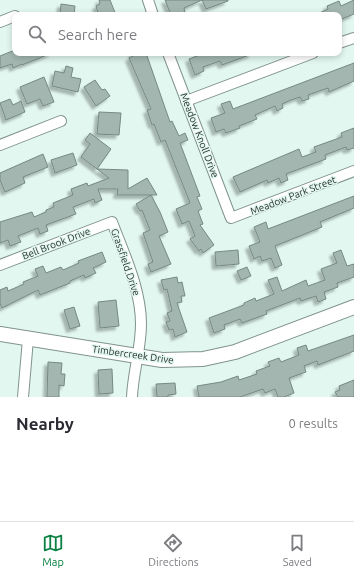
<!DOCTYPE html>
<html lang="en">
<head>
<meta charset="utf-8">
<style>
  :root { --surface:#fff; --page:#f7f7f7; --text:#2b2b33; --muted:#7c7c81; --line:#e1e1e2; --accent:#0b8043 }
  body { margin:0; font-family:Ubuntu,sans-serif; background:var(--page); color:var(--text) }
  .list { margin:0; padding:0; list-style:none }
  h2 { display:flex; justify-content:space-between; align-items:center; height:52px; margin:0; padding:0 16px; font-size:17px }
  h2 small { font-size:13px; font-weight:400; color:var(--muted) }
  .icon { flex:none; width:22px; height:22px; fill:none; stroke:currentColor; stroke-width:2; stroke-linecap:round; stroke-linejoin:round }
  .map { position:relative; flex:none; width:354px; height:397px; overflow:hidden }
  .search { position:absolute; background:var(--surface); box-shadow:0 2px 6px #0003; left:12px; right:12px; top:12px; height:44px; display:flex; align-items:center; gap:10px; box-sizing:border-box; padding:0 14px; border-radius:8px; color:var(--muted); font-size:15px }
  .sheet { height:124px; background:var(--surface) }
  nav { display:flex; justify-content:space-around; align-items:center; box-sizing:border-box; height:56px; border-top:1px solid var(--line); background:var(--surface); font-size:11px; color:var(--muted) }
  nav a { display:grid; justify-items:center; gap:2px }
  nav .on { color:var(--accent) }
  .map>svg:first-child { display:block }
</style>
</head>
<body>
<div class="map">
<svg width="354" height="397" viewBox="0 0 354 397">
  <defs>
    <filter id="shadow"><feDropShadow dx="-3.5" dy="3.5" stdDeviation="1" flood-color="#0004"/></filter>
  </defs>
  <rect width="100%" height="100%" fill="#e2f7f0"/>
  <g fill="#a3b7b0" stroke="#768982" filter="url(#shadow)">
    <polygon points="99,0 110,0 116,15 102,15 101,12 98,13 96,6 100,4"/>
    <polygon points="165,0 202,0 184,8 185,12 171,15"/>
    <polygon points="202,0 228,0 228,1 206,9"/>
    <polygon points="354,0 354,14 339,20 339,15 315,15 328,9 327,6 339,1 341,6"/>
    <polygon points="61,4 75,6 74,15 60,15"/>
    <polygon points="15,50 15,53 52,53 22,65 22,64 13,68 12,64 0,68 0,56"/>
    <polygon points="132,53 146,53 170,122 172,121 179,136 185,133 188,140 180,143 200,196 197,197 202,209 198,211 203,224 200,225 214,245 203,253 201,249 199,251 190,239 195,236 189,221 182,224 176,209 190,203 165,140 161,142 154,124 152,125 147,110 151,109 129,58 133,56"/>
    <polygon points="205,53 252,53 252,54 222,65 220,61 203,67 204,71 195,75 189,59"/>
    <polygon points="354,63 354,81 329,92 328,88 308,95 309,99 302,101 300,97 291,100 282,104 283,108 277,111 275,106 255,115 257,119 239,126 240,128 226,133 224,129 216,132 211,118 225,113 221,104 230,101 233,109"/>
    <polygon points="66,66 73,68 71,77 81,79 78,92 52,86 55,71 64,73"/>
    <polygon points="44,77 54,102 43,106 40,99 27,104 20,87"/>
    <polygon points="95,80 102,90 105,89 110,96 96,106 84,87"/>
    <polygon points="10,99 13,105 21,101 25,112 6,120 0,103"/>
    <polygon points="99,112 121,113 119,135 97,134"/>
    <polygon points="354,128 354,148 347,150 346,147 325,155 326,159 286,174 288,180 281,183 279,178 268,183 267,180 240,192 233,177 299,149 302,157 316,152 314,147 342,137 341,133"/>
    <polygon points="90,133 111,149 97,169 81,157 90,144 85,140"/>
    <polygon points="73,153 77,165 55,173 51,160"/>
    <polygon points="43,154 48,167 23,177 25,183 5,192 0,180 0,173"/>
    <polygon points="97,169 128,170 128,189 147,178 157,195 117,195 118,189 98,189 102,200 95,203 94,199 73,207 76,214 46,225 48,231 40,234 38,228 18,236 21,242 10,246 8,240 0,243 0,222 32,212 34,217 46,212 46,210 54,207 53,203 73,195 71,189 87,183 88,186 109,178"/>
    <polygon points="151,195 160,212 168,232 159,236 171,264 151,272 148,264 153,262 143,233 150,230 142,210 140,211 136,204"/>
    <polygon points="354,196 354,208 320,222 322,227 275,246 282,265 275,268 271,258 262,261 260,256 254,259 249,246 260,242 254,227 266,222 268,229"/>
    <polygon points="238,250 239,264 216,266 215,252"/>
    <polygon points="341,250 347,266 354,264 354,277 337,283 338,287 324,292 326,299 318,302 316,296 301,301 300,298 266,311 267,314 242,323 240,319 224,325 225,329 214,333 209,318 244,305 244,303 255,298 256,301 274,294 268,280 277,277 282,291 306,280 308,286 325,280 321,269 337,263 333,253"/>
    <polygon points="102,252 106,262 93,268 96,273 85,278 84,275 70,281 70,283 40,295 38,290 2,308 0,303 0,290 7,287 8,291 24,284 23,282 38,276 35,269 43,266 46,273 61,267 63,270 79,263 78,261"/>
    <polygon points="247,267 251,276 241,280 237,271"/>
    <polygon points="177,277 178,283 182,282 185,296 181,296 182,302 177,303 187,332 175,337 173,329 169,330 166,322 170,321 167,313 172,311 167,289 164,290 161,280"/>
    <polygon points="116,300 119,326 100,328 98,302"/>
    <polygon points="74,307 80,326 70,329 64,310"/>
    <polygon points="354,335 354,351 318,365 317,361 304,366 306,372 289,378 294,393 284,397 278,397 275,389 265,393 263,389 240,397 199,397 197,386 221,382 238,376 239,380 257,374 256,371 270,366 268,362 279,358 281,362 299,355 297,348 306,345 308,351"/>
    <polygon points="48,362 62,363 61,374 65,374 64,386 59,385 59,397 47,397"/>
    <polygon points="112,369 113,393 99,394 98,370"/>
    <polygon points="354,380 354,397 338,397 335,392 340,390 339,386"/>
    <polygon points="175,383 176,394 168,395 168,397 157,397 156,384"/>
  </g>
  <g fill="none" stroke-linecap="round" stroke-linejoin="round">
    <g stroke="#80938c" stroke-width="12">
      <g id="street">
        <polyline points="148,0 153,15"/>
        <polyline points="0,22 15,16"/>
        <polyline points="339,43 354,38"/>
        <polyline points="168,53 231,218 354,171"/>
        <polyline points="186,101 313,53"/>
        <polyline points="0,145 61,121"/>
        <path d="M0,265l112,-43c12,32 29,67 29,102 0,25 -8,48 -9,73"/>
        <polyline points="23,397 28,339"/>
      </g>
    </g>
    <g stroke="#80938c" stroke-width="16">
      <polyline id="secondary" points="0,334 162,360 203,359 235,352 354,307"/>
    </g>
    <use href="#street" stroke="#fff" stroke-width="10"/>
    <use href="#secondary" stroke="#fff" stroke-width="14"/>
  </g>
  <g text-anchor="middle" stroke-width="3" stroke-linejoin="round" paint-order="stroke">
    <g font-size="10" fill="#29312f" stroke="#e2f7f0">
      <text transform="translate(200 135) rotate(69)" y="4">Meadow Knoll Drive</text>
      <text transform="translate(293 195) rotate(-21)" y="4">Meadow Park Street</text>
      <text transform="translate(56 243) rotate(-21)" y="4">Bell Brook Drive</text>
      <text transform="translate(126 262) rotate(71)" y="4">Grassfield Drive</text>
      <text transform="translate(133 354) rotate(8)" y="4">Timbercreek Drive</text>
    </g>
  </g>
</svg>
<div class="search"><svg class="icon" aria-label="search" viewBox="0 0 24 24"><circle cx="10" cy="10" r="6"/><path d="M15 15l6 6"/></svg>Search here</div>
</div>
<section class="sheet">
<h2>Nearby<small>0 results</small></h2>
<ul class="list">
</ul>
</section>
<nav>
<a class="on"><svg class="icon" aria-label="map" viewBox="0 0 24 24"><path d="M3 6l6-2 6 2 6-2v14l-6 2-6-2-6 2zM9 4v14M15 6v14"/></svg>Map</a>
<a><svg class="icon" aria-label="directions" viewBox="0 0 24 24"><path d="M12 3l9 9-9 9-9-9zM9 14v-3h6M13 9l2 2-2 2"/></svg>Directions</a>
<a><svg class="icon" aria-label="saved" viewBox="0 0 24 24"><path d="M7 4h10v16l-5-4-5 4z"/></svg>Saved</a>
</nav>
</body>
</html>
